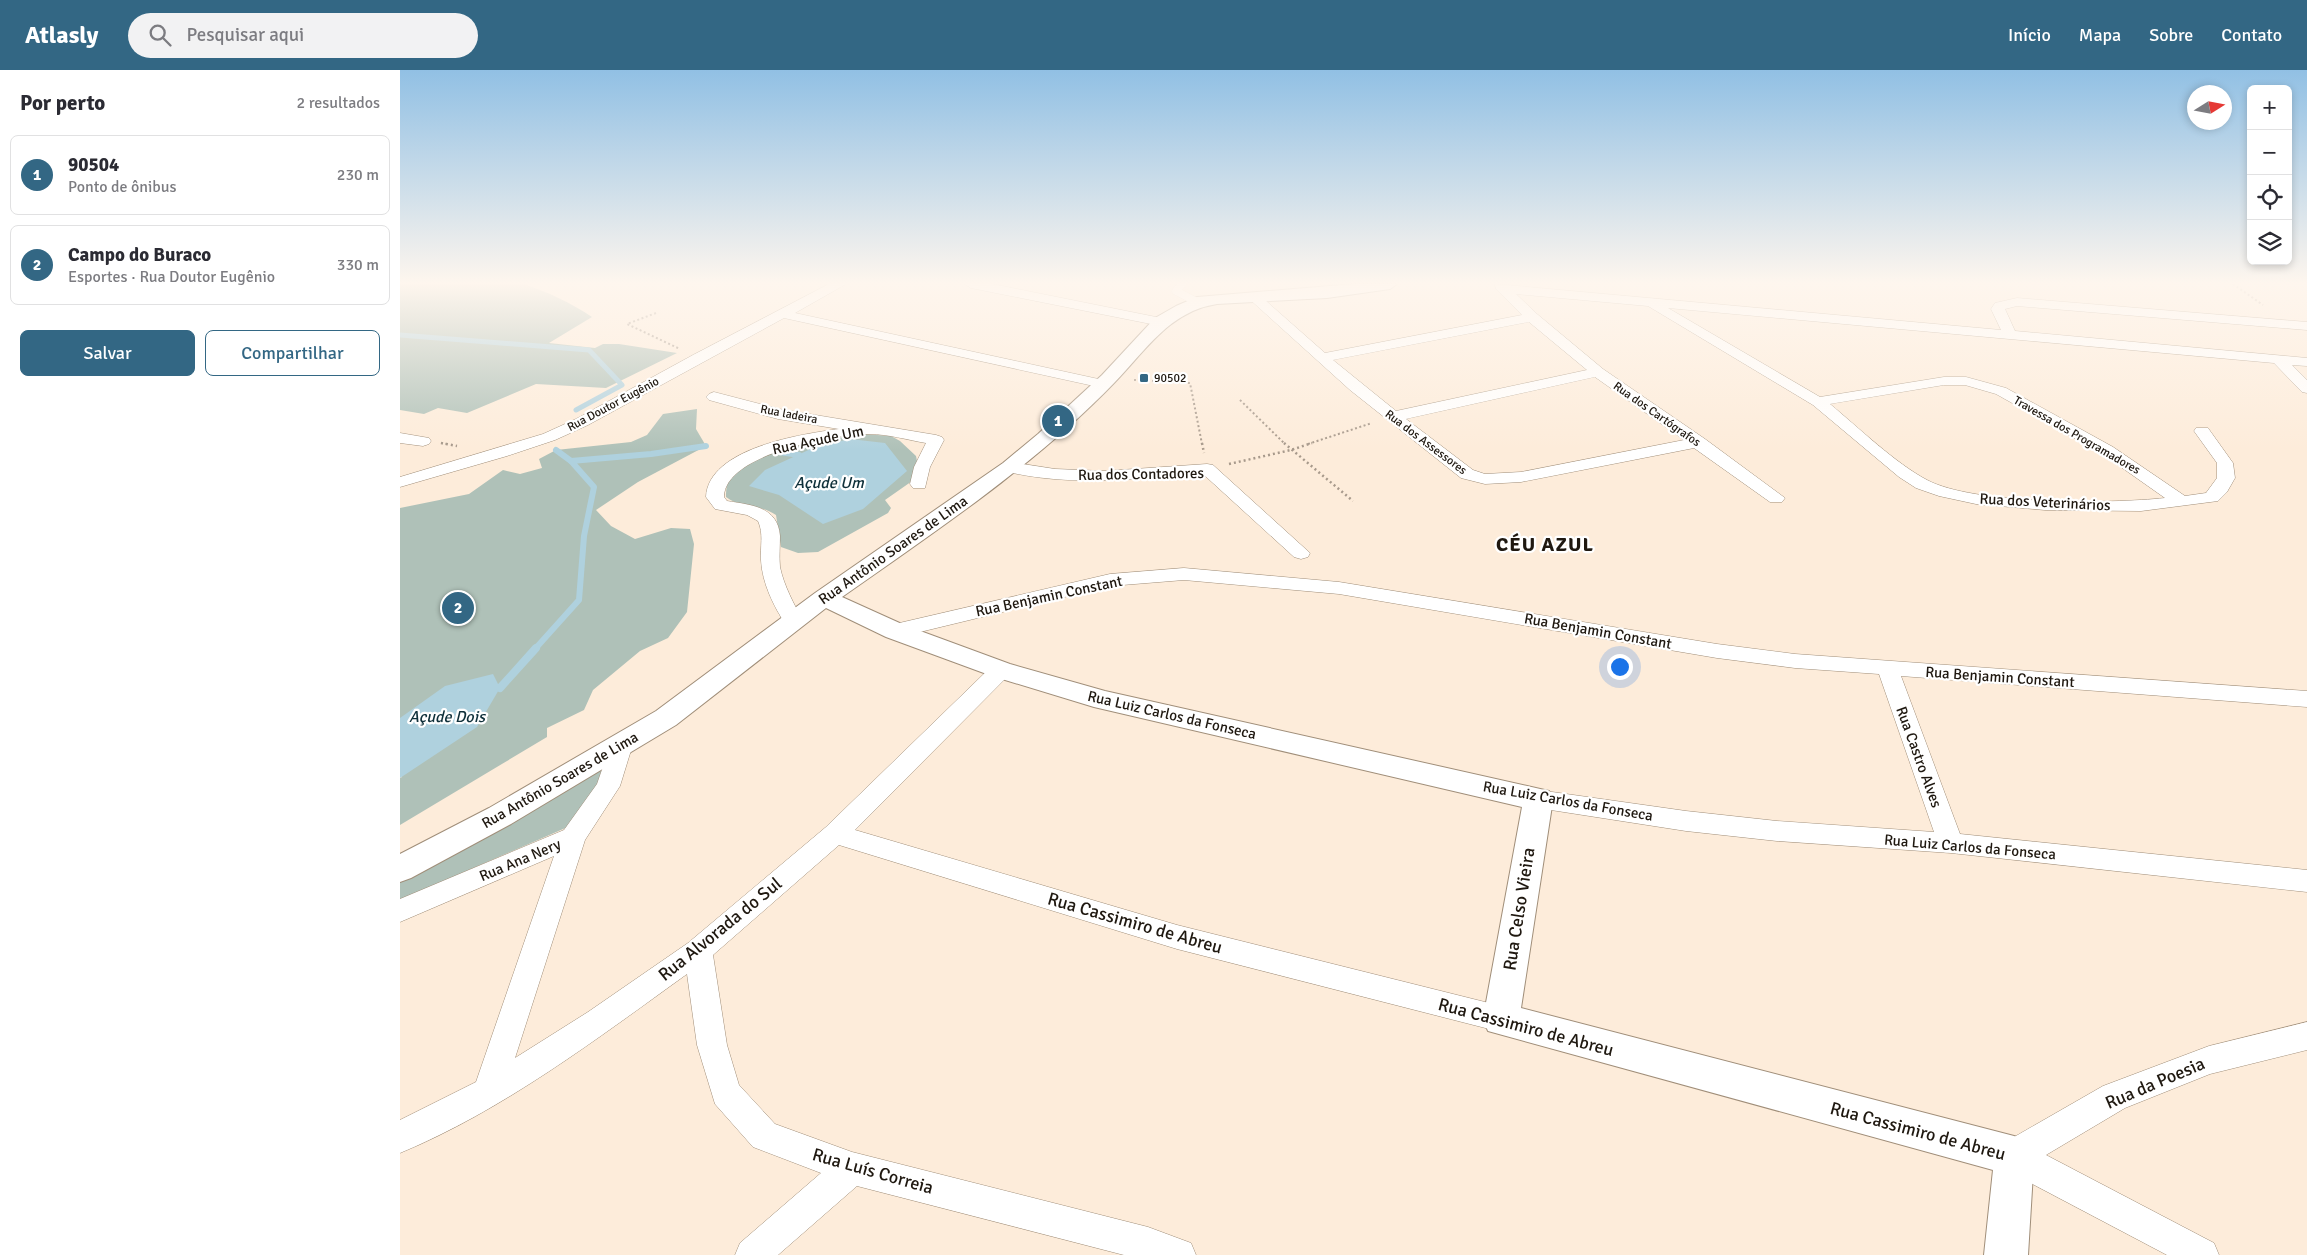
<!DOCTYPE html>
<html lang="pt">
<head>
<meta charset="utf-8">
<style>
  :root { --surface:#fff; --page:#f2f2f3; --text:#2b2b33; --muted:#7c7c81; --line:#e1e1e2; --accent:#336784 }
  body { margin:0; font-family:Signika,sans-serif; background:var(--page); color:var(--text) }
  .controls { position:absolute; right:15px; top:15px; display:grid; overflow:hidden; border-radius:8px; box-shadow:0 2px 8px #0003 }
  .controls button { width:45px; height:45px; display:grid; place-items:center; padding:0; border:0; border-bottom:1px solid var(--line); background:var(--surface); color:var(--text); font:25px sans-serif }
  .compass { position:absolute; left:1787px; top:15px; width:45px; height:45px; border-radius:50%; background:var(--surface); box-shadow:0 2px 8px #0003; rotate:79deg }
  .you { position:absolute; left:1219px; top:596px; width:18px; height:18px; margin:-12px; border:4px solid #fff; border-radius:50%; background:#1a73e8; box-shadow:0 0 0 8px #1a73e833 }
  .badge { display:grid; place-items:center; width:32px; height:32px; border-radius:50%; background:var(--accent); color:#fff; font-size:16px; font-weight:700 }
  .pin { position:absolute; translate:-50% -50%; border:2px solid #fff; box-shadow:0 1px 5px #0006 }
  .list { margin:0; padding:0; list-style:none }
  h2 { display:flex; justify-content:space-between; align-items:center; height:65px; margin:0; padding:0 20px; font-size:21px }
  h2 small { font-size:16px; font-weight:400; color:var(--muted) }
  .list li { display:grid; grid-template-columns:32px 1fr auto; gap:15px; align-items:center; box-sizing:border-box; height:80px; margin:0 10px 10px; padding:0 10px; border:1px solid var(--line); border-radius:8px }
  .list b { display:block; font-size:19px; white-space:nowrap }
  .list p { margin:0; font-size:16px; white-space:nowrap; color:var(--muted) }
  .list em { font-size:16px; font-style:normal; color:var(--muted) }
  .actions { display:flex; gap:10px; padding:15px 20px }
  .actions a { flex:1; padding:11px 0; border:1px solid var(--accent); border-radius:8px; text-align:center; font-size:18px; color:var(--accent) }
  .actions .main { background:var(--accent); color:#fff }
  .icon { flex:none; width:28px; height:28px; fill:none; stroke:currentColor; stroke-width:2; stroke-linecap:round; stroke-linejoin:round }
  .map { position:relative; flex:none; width:1907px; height:1185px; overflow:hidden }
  header { display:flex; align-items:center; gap:30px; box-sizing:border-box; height:70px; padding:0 25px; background:var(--accent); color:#fff }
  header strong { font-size:24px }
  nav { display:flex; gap:28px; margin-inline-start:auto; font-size:18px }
  .search { width:350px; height:45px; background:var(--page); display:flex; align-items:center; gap:12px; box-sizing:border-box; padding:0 18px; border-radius:28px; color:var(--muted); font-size:19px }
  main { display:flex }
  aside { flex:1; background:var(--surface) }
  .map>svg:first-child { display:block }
</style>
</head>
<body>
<header>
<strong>Atlasly</strong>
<div class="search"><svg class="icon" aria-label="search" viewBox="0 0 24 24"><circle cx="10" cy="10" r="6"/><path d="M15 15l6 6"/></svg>Pesquisar aqui</div>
<nav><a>Início</a><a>Mapa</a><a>Sobre</a><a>Contato</a></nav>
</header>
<main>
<aside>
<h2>Por perto<small>2 resultados</small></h2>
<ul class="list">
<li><span class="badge">1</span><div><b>90504</b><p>Ponto de ônibus</p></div><em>230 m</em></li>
<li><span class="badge">2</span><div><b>Campo do Buraco</b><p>Esportes · Rua Doutor Eugênio</p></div><em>330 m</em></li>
</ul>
<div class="actions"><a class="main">Salvar</a><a>Compartilhar</a></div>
</aside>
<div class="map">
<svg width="1907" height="1185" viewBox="0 0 1907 1185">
  <rect width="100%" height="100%" fill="#fdecda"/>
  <g fill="#afc1b8">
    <path d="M0,214h122c25,7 49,19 70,33l-43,26 46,5 8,-4h16l58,9 -71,35 -70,-4 -69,29 -29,-5 -14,6 -24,-4z"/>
    <polygon points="297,339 296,359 306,376 238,412 196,440 211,456 235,469 271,458 290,459 294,474 287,542 268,568 240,581 193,620 184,640 147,658 147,667 0,755 0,708 2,707 0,648 0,438 69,424 103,400 120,404 142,398 139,389 156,380 231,372 247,365 263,344"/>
    <path d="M463,364l28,2 9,5 16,15 2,10 -3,13 -30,21 6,8 -3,5 -70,39 -20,1 -17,-6 -5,-32c-15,-11 -34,-6 -50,-18 0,-9 1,-18 8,-25 21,-22 99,-34 129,-38z"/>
    <polygon points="212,690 205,706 170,756 0,830 0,812"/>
  </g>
  <g fill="#afd1de">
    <polygon points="450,369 485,373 507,401 463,439 423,454 379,425 349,416 365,400 415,377"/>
    <polygon points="93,604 100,618 77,657 0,708 0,648 45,616"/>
  </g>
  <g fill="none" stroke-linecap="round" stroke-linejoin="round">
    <polyline stroke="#afd1de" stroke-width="5" points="0,265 189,280 222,315 176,340"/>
    <g stroke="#afd1de" stroke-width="6">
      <polyline points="373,381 399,385"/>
      <polyline points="171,391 251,384 306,376"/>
      <polyline points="135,579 179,530 184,466 194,417 171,391 156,380"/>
    </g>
    <polyline stroke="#afd1de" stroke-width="8" points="100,618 136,578"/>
    <g stroke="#a08e79" stroke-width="8">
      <polyline id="service" points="782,214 776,221 797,232"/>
    </g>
    <g stroke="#a08e79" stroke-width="1">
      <g id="minor">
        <polygon points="429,214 446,214 395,243 703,310 710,314 703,318 384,248 188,355 155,370 107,386 0,417 0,407 143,364 176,349 293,285"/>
        <polygon points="565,214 592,214 761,248 768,252 761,256 571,218"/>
        <path d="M1095,214l506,46 -10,-21 4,-6 22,-5 290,24v8l-290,-24 -12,3 10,22 292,27v8l-15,-1 15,15v13l-5,-1 -28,-29 -606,-55 152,89 124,-20h22l40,11 107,59 72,49 21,-3 11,-15v-15l-23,-32 2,-3h12l25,35 2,15 -8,14 -9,9 -77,10 -96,-1 -69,-6 -37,-8 -23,-8 -17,-11 -86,-72 -165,-99 -132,-12 21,20 66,55 102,70 80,59 -3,4h-12l-76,-54 -173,34 -36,2 -24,-6 -111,-88 -104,-94 1,-3h10l68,60 197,-38 -26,-26zM1129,252l58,48 -191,41 -63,-51zM1195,307l89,63 -163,32 -36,2 -12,-4 -67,-51zM1544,315h21l31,9 105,59 64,45c-54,6 -191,7 -238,-18 -32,-17 -68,-52 -97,-76z"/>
        <path d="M314,322l65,17 157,26 6,2 2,3 -14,27 -5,21h-12l-3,-4 4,-17 12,-24c-18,-3 -38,-9 -57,-9 -33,0 -145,20 -145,63l3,4c23,4 51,5 53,35 0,10 -1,20 0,31 4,19 14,37 23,54l-3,4 -7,2 -7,-2c-12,-18 -24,-42 -25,-65 -1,-13 3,-26 -3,-39l-11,-6 -32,-6 -9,-12c2,-49 96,-63 133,-68l-61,-10 -69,-19 -3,-3 3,-3z"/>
        <polygon points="0,363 29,368 31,371 29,374 23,376 0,373"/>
        <path d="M610,392l45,7 50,2 102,-7 6,1 97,88 -2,4 -7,2 -7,-2 -91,-83c-66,5 -134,13 -199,-3l-2,-4 2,-4z"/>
        <polygon points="784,498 939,512 1317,574 1395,584 1907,621 1907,637 1501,606 1560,764 1907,800 1907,822 1551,783 1377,771 1286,761 1138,738 1129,735 1126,729 1129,723 1138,720 1286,741 1377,751 1534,762 1479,604 1395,598 1317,588 939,524 784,510 710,516 495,568 488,566 485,561 488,556 495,554 710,504"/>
        <path d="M601,593l8,2 3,5 -3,5 -154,155 322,95 324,81 10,4 5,9 -5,9 -10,4 -324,-83 -338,-104 -126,110 14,90 12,40 36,39 77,28 296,75 43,16 5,12h-72l-267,-69 -79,69h-43l5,-12 81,-70 -68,-26 -38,-43 -18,-59 -10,-71c-89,64 -185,137 -287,179v-33l76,-38 78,-226 -154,66v-23l164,-69 33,-46 15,-43 8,-2 8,2 4,6 -12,39 -35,54 -70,218 73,-46 100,-69 138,-116 167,-162z"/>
        <polygon points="1907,952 1907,980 1810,1004 1725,1038 1646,1085 1814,1173 1819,1185 1767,1185 1602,1098 1598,1086 1602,1074 1703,1016 1809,976"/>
      </g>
    </g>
    <g stroke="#a08e79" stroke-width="2">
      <path id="tertiary" d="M954,214h43l-7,5 -63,9 -110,6c-47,7 -71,46 -102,78 -81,84 -178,148 -273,215l62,28 106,39 95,27 444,100 4,8 -32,209 493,128 14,6 6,14 -6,99h-44l9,-85 -505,-139 -5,-12 39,-212 -428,-100 -102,-31 -106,-39 -60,-29 -150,117 -165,99 -100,54 -11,4v-28l89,-46 167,-97 159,-118 188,-130 35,-29 64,-59 53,-57 21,-12 21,-9z"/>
    </g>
    <g stroke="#a7998b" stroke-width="2" stroke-dasharray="2 2.5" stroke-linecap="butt">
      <polyline points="1833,214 1863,235"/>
      <polyline points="256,243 227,254 280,279"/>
      <polyline points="734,310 790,313 802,374"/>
      <polyline points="840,330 885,374"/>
      <polyline points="41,373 47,374"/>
      <polyline points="908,374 972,353"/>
    </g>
    <g stroke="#a7998b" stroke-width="2.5" stroke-dasharray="2 3" stroke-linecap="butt">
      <polyline points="41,373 57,376"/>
      <polyline points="802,373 804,383"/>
      <polyline points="884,373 953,431"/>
      <polyline points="829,394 891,380 912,373"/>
    </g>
    <use href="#service" stroke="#fff" stroke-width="8"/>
    <use href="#minor" fill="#fff" fill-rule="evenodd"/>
    <use href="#tertiary" fill="#fff" fill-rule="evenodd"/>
  </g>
  <linearGradient id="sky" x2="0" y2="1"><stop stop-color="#91c0e4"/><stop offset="0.56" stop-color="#fef6ee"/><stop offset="1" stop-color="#fef6ee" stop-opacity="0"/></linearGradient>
  <rect width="1907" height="380" fill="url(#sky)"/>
  <rect fill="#336784" stroke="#fff" stroke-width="2" x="739" y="303" width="10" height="10" rx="2.5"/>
  <g text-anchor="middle" stroke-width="4.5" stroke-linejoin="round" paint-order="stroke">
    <g font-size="12" fill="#1f1810" stroke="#fff" text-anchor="start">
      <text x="754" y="312">90502</text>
    </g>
    <g font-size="12" fill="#1f1810" stroke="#fff">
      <text transform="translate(213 334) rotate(-28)" y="4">Rua Doutor Eugênio</text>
      <text transform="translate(389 344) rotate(11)" y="4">Rua ladeira</text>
      <text transform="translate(1257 344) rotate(35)" y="4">Rua dos Cartógrafos</text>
      <text transform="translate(1677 365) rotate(30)" y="4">Travessa dos Programadores</text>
      <text transform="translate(1026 372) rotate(37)" y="4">Rua dos Assessores</text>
    </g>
    <g font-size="15" fill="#1f1810" stroke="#fff">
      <text transform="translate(418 370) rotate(-12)" y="5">Rua Açude Um</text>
      <text transform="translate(741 404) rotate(-1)" y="5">Rua dos Contadores</text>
      <text transform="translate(1645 432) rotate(3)" y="5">Rua dos Veterinários</text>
      <text transform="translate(493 480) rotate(-35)" y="5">Rua Antônio Soares de Lima</text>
      <text transform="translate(649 526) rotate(-12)" y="5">Rua Benjamin Constant</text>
      <text transform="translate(1198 561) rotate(10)" y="5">Rua Benjamin Constant</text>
      <text transform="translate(1600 607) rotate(4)" y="5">Rua Benjamin Constant</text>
      <text transform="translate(772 645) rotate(13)" y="5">Rua Luiz Carlos da Fonseca</text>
      <text transform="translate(1519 687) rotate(70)" y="5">Rua Castro Alves</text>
      <text transform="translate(160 710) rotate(-30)" y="5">Rua Antônio Soares de Lima</text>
      <text transform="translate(1168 731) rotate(10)" y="5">Rua Luiz Carlos da Fonseca</text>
      <text transform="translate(1570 777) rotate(5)" y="5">Rua Luiz Carlos da Fonseca</text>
      <text transform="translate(120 790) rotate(-23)" y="5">Rua Ana Nery</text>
    </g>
    <g font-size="16" font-style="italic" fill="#0f303a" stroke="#fff">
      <text x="429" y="418">Açude Um</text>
      <text x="47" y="652">Açude Dois</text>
    </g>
    <g font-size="18" fill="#1f1810" stroke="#fff">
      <text transform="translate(1119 839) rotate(-81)" y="6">Rua Celso Vieira</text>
      <text transform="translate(735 853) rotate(16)" y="6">Rua Cassimiro de Abreu</text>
      <text transform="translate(320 859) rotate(-39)" y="6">Rua Alvorada do Sul</text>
      <text transform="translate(1126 957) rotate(15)" y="6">Rua Cassimiro de Abreu</text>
      <text transform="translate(1755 1013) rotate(-23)" y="6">Rua da Poesia</text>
      <text transform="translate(1518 1061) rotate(15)" y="6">Rua Cassimiro de Abreu</text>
      <text transform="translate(473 1101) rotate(16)" y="6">Rua Luís Correia</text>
    </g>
    <g font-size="20" font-weight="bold" letter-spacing="1" fill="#1f1810" stroke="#fff">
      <text x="1145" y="481">CÉU AZUL</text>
    </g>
  </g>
</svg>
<div class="controls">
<button>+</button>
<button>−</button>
<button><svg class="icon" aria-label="locate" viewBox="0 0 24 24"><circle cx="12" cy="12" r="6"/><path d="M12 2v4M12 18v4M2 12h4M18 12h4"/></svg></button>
<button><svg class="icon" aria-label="layers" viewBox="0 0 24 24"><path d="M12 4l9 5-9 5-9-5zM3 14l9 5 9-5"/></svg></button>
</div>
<svg class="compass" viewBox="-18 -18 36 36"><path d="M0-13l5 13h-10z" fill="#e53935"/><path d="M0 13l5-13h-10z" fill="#7c7c81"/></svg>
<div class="you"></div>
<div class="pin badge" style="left:658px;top:351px">1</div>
<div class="pin badge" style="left:58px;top:538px">2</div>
</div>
</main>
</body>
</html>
